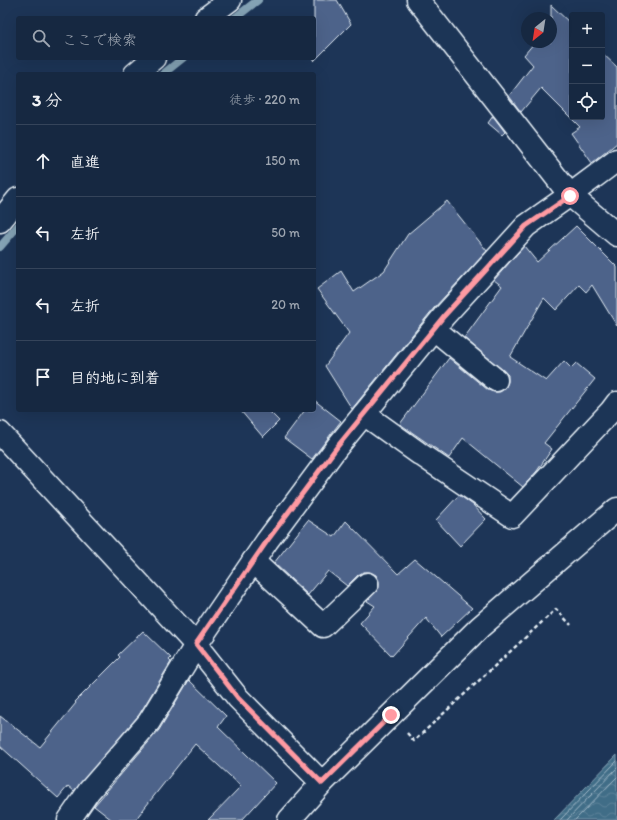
<!DOCTYPE html>
<html lang="ja">
<head>
<meta charset="utf-8">
<style>
  :root { --surface:#162841; --page:#23344c; --text:#f1f3f6; --muted:#9ea6b1; --line:#35445a }
  body { margin:0; font-family:Itim,"Klee One",sans-serif; background:var(--page); color:var(--text) }
  .controls { position:absolute; right:12px; top:12px; display:grid; overflow:hidden; border-radius:4px; box-shadow:0 4px 16px #0002 }
  .controls button { width:36px; height:36px; display:grid; place-items:center; padding:0; border:0; border-bottom:1px solid var(--line); background:var(--surface); color:var(--text); font:20px sans-serif }
  .compass { position:absolute; left:521px; top:12px; width:36px; height:36px; border-radius:50%; background:var(--surface); box-shadow:0 4px 16px #0002; rotate:210deg }
  .stop { position:absolute; width:12px; height:12px; margin:-9px; border:3px solid #ff9aa2; border-radius:50%; background:#fff }
  .stop.end { background:#ff9aa2; border-color:#fff; box-shadow:0 1px 4px #0008 }
  .list { margin:0; padding:0; list-style:none }
  h2 { display:flex; justify-content:space-between; align-items:center; height:52px; margin:0; padding:0 16px; font-size:17px }
  h2 small { font-size:13px; font-weight:400; color:var(--muted) }
  .list li { display:grid; grid-template-columns:26px 1fr auto; gap:12px; align-items:center; box-sizing:border-box; height:72px; padding:0 16px; border-top:1px solid var(--line) }
  .list b { display:block; font-size:15px; white-space:nowrap }
  .list em { font-size:13px; font-style:normal; color:var(--muted) }
  .icon { flex:none; width:22px; height:22px; fill:none; stroke:currentColor; stroke-width:2; stroke-linecap:round; stroke-linejoin:round }
  .map { position:relative; flex:none; width:617px; height:820px; overflow:hidden }
  .search { position:absolute; background:var(--surface); box-shadow:0 4px 16px #0002; left:16px; top:16px; width:300px; height:44px; display:flex; align-items:center; gap:10px; box-sizing:border-box; padding:0 14px; border-radius:4px; color:var(--muted); font-size:15px }
  .panel { position:absolute; background:var(--surface); box-shadow:0 4px 16px #0002; left:16px; top:72px; width:300px; height:340px; border-radius:4px }
  .map>svg:first-child { display:block }
</style>
</head>
<body>
<div class="map">
<svg width="617" height="820" viewBox="0 0 617 820">
  <defs>
    <pattern id="water-waves" width="16" height="10" patternUnits="userSpaceOnUse"><rect width="16" height="10" fill="#416d87"/><path d="M0 5q4-4 8 0t8 0" fill="none" stroke="#5c8299"/></pattern>
  </defs>
  <rect width="100%" height="100%" fill="#1d3557"/>
  <filter id="ink" filterUnits="userSpaceOnUse"><feTurbulence type="fractalNoise" baseFrequency=".025" numOctaves="2"/><feDisplacementMap in="SourceGraphic" scale="8" xChannelSelector="R" yChannelSelector="G"/><feConvolveMatrix kernelMatrix="1 2 1 2 8 2 1 2 1" color-interpolation-filters="sRGB"/></filter>
  <g filter="url(#ink)">
    <polygon fill="url(#water-waves)" stroke="#84a2b4" points="617,755 617,820 554,820"/>
    <g fill="none" stroke-linecap="round" stroke-linejoin="round">
      <g stroke="#a5bccb" stroke-width="1">
        <polyline points="560,820 617,761"/>
        <polyline points="567,820 617,768"/>
        <polyline points="575,820 617,777"/>
      </g>
      <g stroke="#84a2b4" stroke-width="8">
        <polyline points="235,18 258,0"/>
        <polyline points="163,74 183,58"/>
        <polyline points="0,247 18,226"/>
      </g>
    </g>
    <g fill="#4d638a" stroke="#e8f1f8">
      <polygon points="314,0 337,0 351,24 314,61"/>
      <polygon points="551,5 572,25 572,117 602,117 602,53 617,67 617,143 592,163 571,133 580,127 541,88 521,112 509,96 533,65 524,55 535,42 551,42"/>
      <polygon points="493,116 505,132 502,135 488,123"/>
      <polygon points="447,201 487,251 434,308 352,409 325,366 349,333 317,289 341,271 354,292 384,271 408,234"/>
      <polygon points="576,226 617,267 617,326 592,285 586,292 579,285 556,310 544,298 510,357 546,381 564,361 571,368 576,363 595,379 544,443 552,449 537,471 523,487 463,438 449,458 400,424 449,358 488,390 494,392 500,392 505,388 508,382 508,375 504,371 464,338 502,286 494,280 524,246 537,262"/>
      <polygon points="314,400 341,421 312,459 284,438 305,410 314,410"/>
      <polygon points="240,410 268,410 279,421 263,437"/>
      <polygon points="459,495 473,505 486,519 460,546 436,520"/>
      <polygon points="308,520 334,537 346,521 398,574 415,559 472,608 441,637 426,618 392,656 360,623 375,606 367,601 379,588 379,581 376,575 370,572 364,572 358,575 347,586 328,571 308,595 274,563"/>
      <polygon points="143,631 171,658 169,660 171,662 139,715 74,791 68,786 58,798 0,746 0,716 40,747 76,703 75,702 120,657 118,655"/>
      <polygon points="189,680 226,716 218,727 276,783 242,820 208,820 241,786 195,744 135,820 112,820 94,806 159,730"/>
    </g>
    <g fill="none" stroke-linecap="round" stroke-linejoin="round">
      <g stroke="#e8f1f8" stroke-width="25">
        <g id="minor">
          <polyline points="418,0 570,195 617,235"/>
          <polyline points="206,18 230,0"/>
          <polyline points="135,74 154,58"/>
          <polyline points="0,221 18,199"/>
          <polyline points="434,329 496,380"/>
          <polyline points="364,414 420,454 512,516 611,411 617,403"/>
          <polyline points="0,433 196,645 238,698 322,783"/>
          <polyline points="253,561 323,626 367,584"/>
          <polyline points="69,820 89,791 149,722 196,645 267,541 337,447 444,316 526,226 570,195 617,160"/>
          <polyline points="289,820 322,783 480,627 617,509"/>
        </g>
      </g>
      <polyline stroke="#e8f1f8" stroke-width="2.5" stroke-dasharray="4 3" stroke-linecap="butt" points="407,733 414,741 556,609 571,625"/>
      <use href="#minor" stroke="#1d3557" stroke-width="22"/>
    </g>
  </g>
  <g fill="none" stroke-linecap="round" stroke-linejoin="round" filter="url(#ink)">
    <polyline stroke="#ff9aa2" stroke-width="5" points="391,715 322,783 238,698 196,644 267,541 337,447 444,316 526,226 570,196"/>
  </g>
</svg>
<div class="controls">
<button>+</button>
<button>−</button>
<button><svg class="icon" aria-label="locate" viewBox="0 0 24 24"><circle cx="12" cy="12" r="6"/><path d="M12 2v4M12 18v4M2 12h4M18 12h4"/></svg></button>
</div>
<svg class="compass" viewBox="-18 -18 36 36"><path d="M0-13l5 13h-10z" fill="#e53935"/><path d="M0 13l5-13h-10z" fill="#9ea6b1"/></svg>
<div class="stop" style="left:570px;top:196px"></div>
<div class="stop end" style="left:391px;top:715px"></div>
<div class="search"><svg class="icon" aria-label="search" viewBox="0 0 24 24"><circle cx="10" cy="10" r="6"/><path d="M15 15l6 6"/></svg>ここで検索</div>
<section class="panel">
<h2>3 分<small>徒歩 · 220 m</small></h2>
<ul class="list">
<li><svg class="icon" aria-label="ahead" viewBox="0 0 24 24"><path d="M12 20V5M6 11l6-6 6 6"/></svg><div><b>直進</b></div><em>150 m</em></li>
<li><svg class="icon" aria-label="left" viewBox="0 0 24 24"><path d="M17 20v-9H6M10 6l-5 5 5 5"/></svg><div><b>左折</b></div><em>50 m</em></li>
<li><svg class="icon" aria-label="left" viewBox="0 0 24 24"><path d="M17 20v-9H6M10 6l-5 5 5 5"/></svg><div><b>左折</b></div><em>20 m</em></li>
<li><svg class="icon" aria-label="arrive" viewBox="0 0 24 24"><path d="M6 21V4h12l-3 4 3 4H6"/></svg><div><b>目的地に到着</b></div></li>
</ul>
</section>
</div>
</body>
</html>
